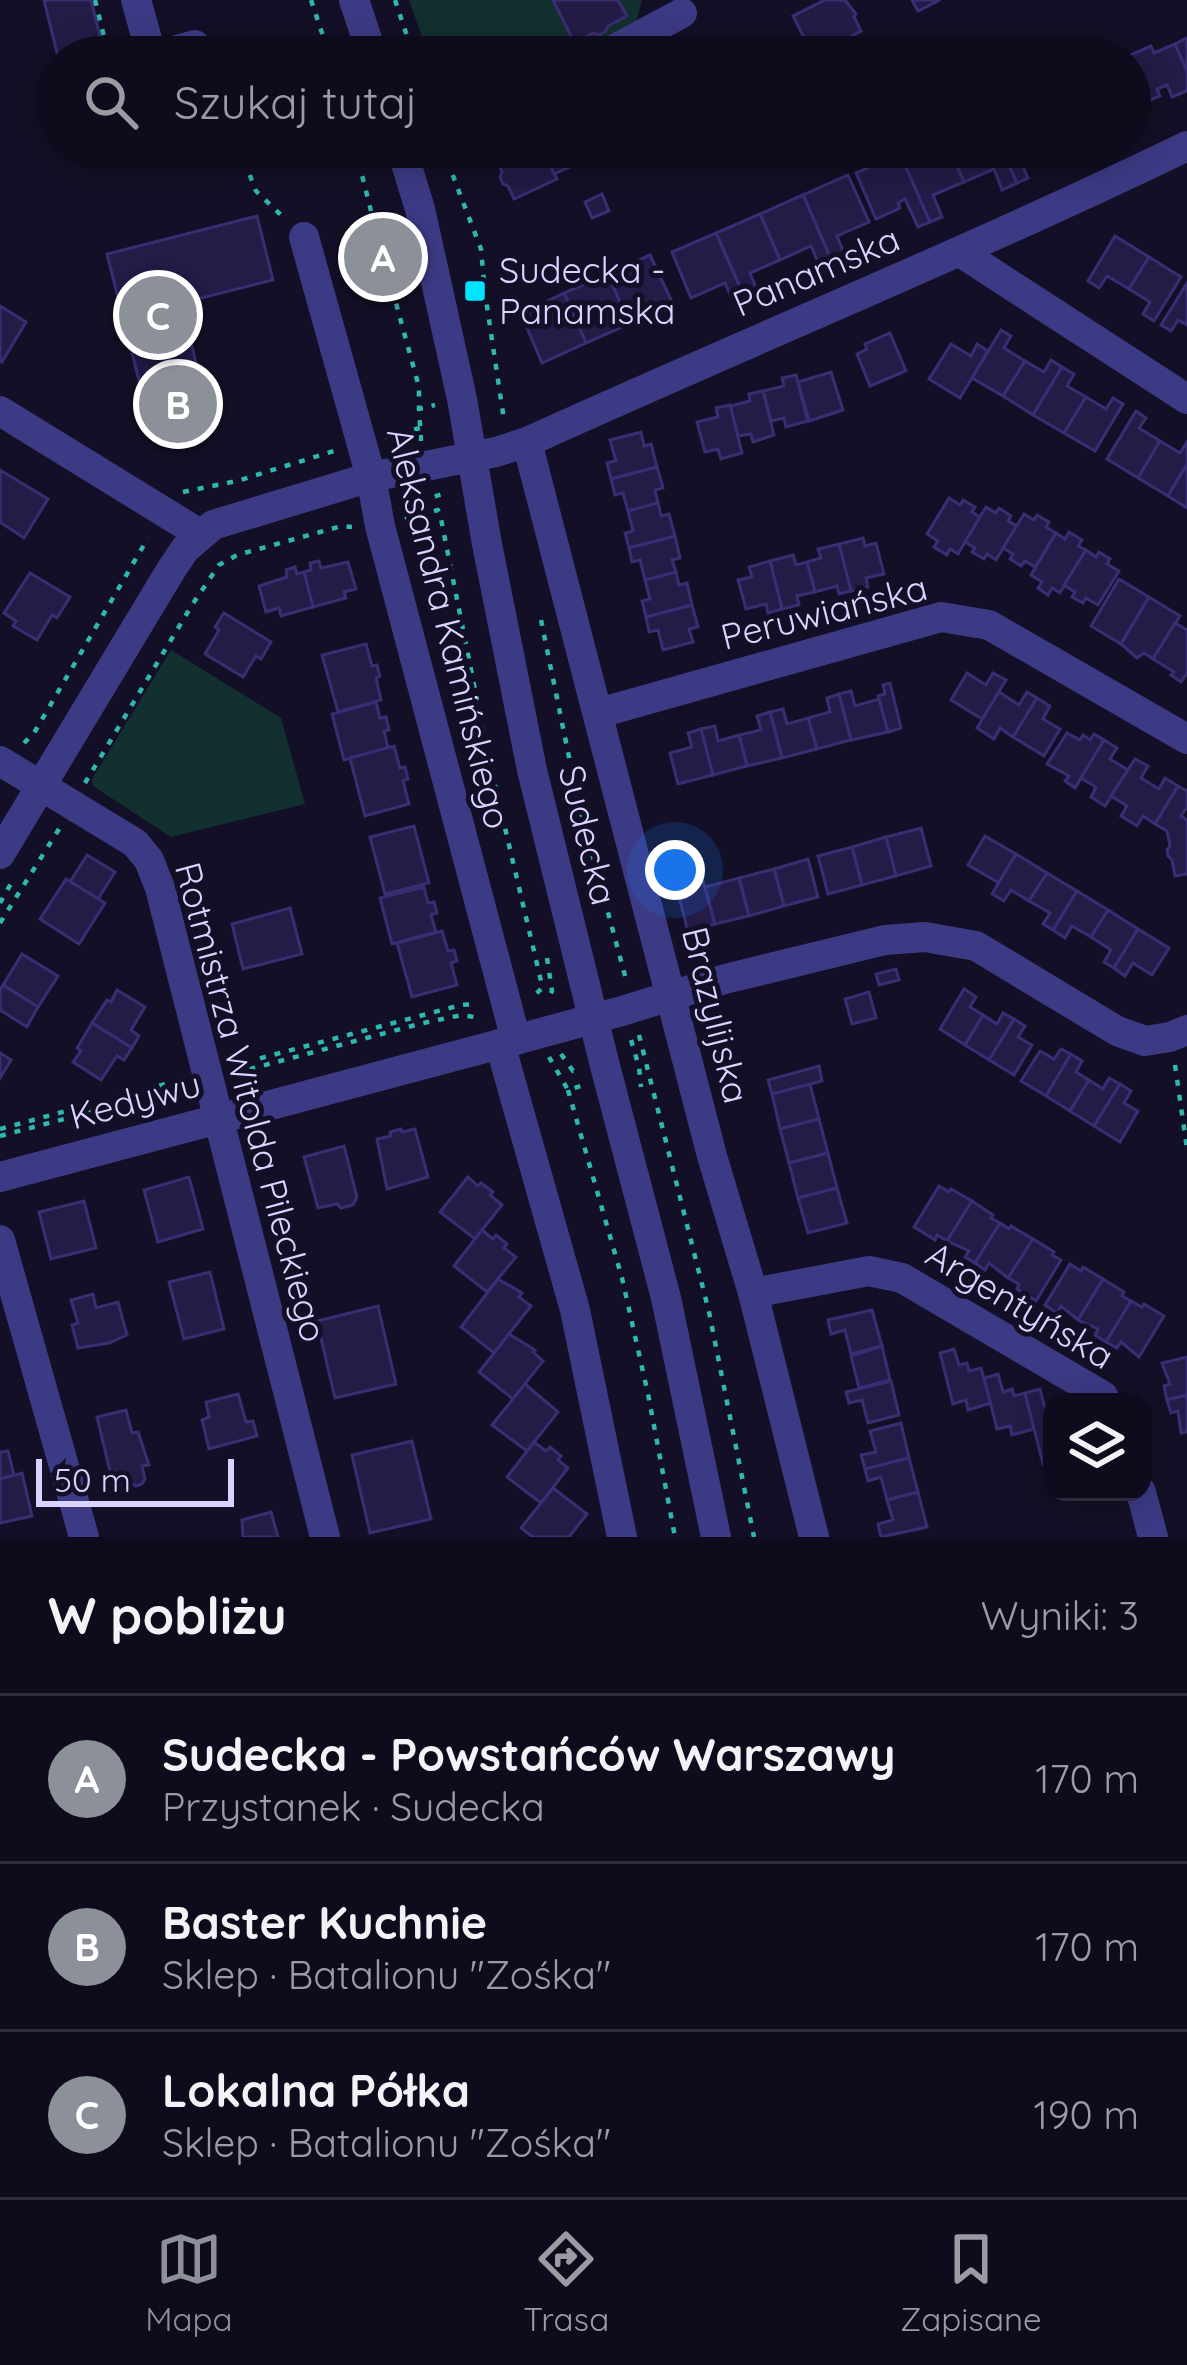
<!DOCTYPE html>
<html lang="pl">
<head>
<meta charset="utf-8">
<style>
  :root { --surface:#0e0b1c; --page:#171425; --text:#f1f3f6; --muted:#9b9ba3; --line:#2e2b3b; --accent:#8c9099 }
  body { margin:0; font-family:Quicksand,sans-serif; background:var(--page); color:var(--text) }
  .controls { position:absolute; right:36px; bottom:36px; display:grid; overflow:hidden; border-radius:24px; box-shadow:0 6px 30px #0003 }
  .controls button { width:108px; height:108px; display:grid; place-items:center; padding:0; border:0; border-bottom:3px solid var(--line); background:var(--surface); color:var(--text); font:60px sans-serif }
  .scale { position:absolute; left:36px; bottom:30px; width:198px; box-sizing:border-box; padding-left:12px; border:6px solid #d9d4ff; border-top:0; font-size:33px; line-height:42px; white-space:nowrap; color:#d9d4ff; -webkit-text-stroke:9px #130f26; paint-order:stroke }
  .you { position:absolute; left:675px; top:870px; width:42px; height:42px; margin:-30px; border:9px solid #fff; border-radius:50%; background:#1a73e8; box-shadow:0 0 0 18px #1a73e833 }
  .badge { display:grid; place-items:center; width:78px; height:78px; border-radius:50%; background:var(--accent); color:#fff; font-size:39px; font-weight:700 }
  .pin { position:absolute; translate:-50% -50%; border:6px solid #fff; box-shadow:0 3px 12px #0006 }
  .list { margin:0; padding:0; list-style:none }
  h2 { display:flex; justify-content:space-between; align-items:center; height:156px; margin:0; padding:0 48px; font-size:51px }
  h2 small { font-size:39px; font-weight:400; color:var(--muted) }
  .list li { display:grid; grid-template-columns:78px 1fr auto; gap:36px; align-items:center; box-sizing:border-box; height:168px; padding:0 48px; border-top:3px solid var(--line) }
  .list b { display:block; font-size:45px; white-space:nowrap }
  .list p { margin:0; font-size:39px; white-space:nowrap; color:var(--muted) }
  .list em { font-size:39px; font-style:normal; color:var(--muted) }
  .icon { flex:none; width:66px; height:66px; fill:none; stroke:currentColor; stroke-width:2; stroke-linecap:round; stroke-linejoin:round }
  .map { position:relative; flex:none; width:1187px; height:1537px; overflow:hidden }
  .search { position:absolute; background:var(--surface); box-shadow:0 6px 30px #0003; left:36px; right:36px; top:36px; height:132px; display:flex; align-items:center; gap:30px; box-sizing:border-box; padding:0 42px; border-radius:66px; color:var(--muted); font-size:45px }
  .sheet { height:660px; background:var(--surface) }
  nav { display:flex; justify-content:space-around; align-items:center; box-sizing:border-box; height:168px; border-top:3px solid var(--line); background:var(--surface); font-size:33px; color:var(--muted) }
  nav a { display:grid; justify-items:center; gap:6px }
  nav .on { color:var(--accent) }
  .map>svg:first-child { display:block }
</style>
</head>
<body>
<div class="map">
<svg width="1187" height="1537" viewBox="0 0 1187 1537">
  <rect width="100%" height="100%" fill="#130f26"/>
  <g fill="#12302f">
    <polygon points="409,0 642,0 633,33 586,57 429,57"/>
    <polygon points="171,650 281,718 305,804 171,837 93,786 92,779"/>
  </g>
  <g fill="#241b47" stroke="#3b2d73" stroke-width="3">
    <polygon points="44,0 91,0 105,57 58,57"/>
    <polygon points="553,0 618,0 627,16 608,26 606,31 599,35 594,33 574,42"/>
    <polygon points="825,0 845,0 856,14 854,17 861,31 848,38 850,42 828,53 826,49 813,55 793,16"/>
    <polygon points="912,0 940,0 918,11"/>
    <polygon points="1187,38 1187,72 1175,44"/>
    <polygon points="1175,44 1187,72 1187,91 1172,97 1167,85 1157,89 1160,96 1148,101 1128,56 1151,46 1154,53"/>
    <polygon points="1130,60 1148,101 1135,107 1130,101"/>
    <polygon points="79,147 145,147 83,162"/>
    <polygon points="523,147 542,147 557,179 514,199 508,186 503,184 500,177 502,172 496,159 511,152 516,153"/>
    <polygon points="542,147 568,147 576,164 554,174"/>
    <polygon points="917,147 949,147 964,182 933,195 942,217 930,222 900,154"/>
    <polygon points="949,147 1001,147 1017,183 1002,190 994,169 964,182"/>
    <polygon points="1001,147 1045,147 1019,158 1028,178 1017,183"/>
    <polygon points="900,154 930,222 918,227 905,199 898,203 900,208 876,219 856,173"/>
    <polygon points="848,175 869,222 837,236 846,258 833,264 803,195"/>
    <polygon points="602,194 609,211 592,218 585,202"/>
    <polygon points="803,195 833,264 821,269 811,246 780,260 760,214"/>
    <polygon points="760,214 780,260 750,273 759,295 746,301 716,233"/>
    <polygon points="257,216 273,280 181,303 212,426 154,440 107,254"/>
    <polygon points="716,233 746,301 735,306 725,283 691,298 672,252"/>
    <polygon points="1115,236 1149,257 1129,289 1107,276 1099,288 1088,281"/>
    <polygon points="650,255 673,304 629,324 608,274"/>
    <polygon points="1149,257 1181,277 1154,321 1143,314 1150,302 1129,289"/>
    <polygon points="608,274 629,324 586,343 564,293"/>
    <polygon points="1187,283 1187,325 1178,320 1171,331 1161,325"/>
    <polygon points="564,293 586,343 542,363 521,314"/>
    <polygon points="0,306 26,322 2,362 0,361"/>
    <polygon points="1001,330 1011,336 1004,348 1025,361 1003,396 972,378"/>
    <polygon points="890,333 906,371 870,386 857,354 867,349 865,344"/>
    <polygon points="951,344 971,356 977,344 988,351 960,398 929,379"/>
    <polygon points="1051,360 1062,367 1033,415 1003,396 1025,361 1044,372"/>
    <polygon points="1062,367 1074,374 1067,386 1086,397 1064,433 1033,415"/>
    <polygon points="831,372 843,410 809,421 798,382"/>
    <polygon points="796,375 808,421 786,427 784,418 771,421 763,391 784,386 782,378"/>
    <polygon points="763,391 774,435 753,442 751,434 738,436 730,406 750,401 749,394"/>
    <polygon points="1086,397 1106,409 1113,398 1123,404 1095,451 1064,433"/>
    <polygon points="730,405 742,453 721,459 718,449 705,452 697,422 718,417 716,408"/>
    <polygon points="1136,411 1146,418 1139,428 1160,441 1138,478 1107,459"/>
    <polygon points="641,432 644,446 651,444 657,467 611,479 607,463 616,461 610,440"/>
    <polygon points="1160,441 1180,453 1187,442 1187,464 1168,496 1138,478"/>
    <polygon points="1187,464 1187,508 1168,496"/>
    <polygon points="657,467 663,488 655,490 658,503 628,511 623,493 615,495 611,479"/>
    <polygon points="0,470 48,499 24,538 0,522"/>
    <polygon points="949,498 960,505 963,500 975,507 972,512 980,517 958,554 950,549 947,555 934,547 938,541 927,534"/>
    <polygon points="658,503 661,516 669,514 675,536 629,548 625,533 633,531 628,511"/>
    <polygon points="986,507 996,513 999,508 1011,516 1008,521 1017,526 996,560 987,554 984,559 972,552 975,548 965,542"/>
    <polygon points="1024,514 1034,520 1037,515 1049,522 1046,527 1056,533 1035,567 1025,561 1021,566 1010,559 1013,554 1003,548"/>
    <polygon points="1069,532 1082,540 1078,546 1086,550 1060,593 1052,588 1048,595 1038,588 1042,582 1031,575 1056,533 1065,539"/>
    <polygon points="675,536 680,558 672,560 676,572 645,580 640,560 632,562 629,548"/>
    <polygon points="863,538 865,546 876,543 884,574 866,578 868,587 851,591 839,544"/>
    <polygon points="839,544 851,591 839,594 837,586 815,592 807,562 821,558 818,549"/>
    <polygon points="1086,550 1096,557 1099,552 1110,559 1107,564 1119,571 1098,605 1086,598 1083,603 1072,597 1075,592 1064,585"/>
    <polygon points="793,555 796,565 807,562 815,592 797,596 799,605 782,609 770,561"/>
    <polygon points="319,561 321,568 348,562 356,589 344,592 346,598 313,607 304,572 311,570 310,563"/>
    <polygon points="770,561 782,609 768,613 766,604 746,609 738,580 752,577 749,567"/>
    <polygon points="295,567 297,574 304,572 313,607 281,616 279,608 266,612 259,586 287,577 286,570"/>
    <polygon points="676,572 679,585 687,583 692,605 646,617 642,601 650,599 645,580"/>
    <polygon points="30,573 70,597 57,618 52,615 37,640 13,626 16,621 4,613"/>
    <polygon points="1119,579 1149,597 1121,644 1091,626"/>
    <polygon points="1149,597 1180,616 1153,659 1144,653 1137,658 1121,644"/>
    <polygon points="692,605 698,627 689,629 693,642 663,650 658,630 649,632 646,617"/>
    <polygon points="224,613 271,642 261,659 256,656 243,677 205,654 219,630 215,627"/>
    <polygon points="1175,623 1187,630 1187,673 1181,682 1171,675 1174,672 1153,659"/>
    <polygon points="366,644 372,666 377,665 380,676 376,678 381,700 338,712 322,655"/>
    <polygon points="967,673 986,685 993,673 1006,680 982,719 951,700"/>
    <polygon points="890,683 901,728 888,732 878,696 885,694 883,685"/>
    <polygon points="851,691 855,706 879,699 888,732 851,740 839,694"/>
    <polygon points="999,692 1019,705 1027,692 1037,698 1013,737 1000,728 994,739 977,728"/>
    <polygon points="839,694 851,740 817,749 808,718 830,712 827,698"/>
    <polygon points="1037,698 1050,706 1043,719 1060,729 1044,756 1013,737"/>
    <polygon points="376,702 380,718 386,717 389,730 384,731 388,748 344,760 332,714"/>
    <polygon points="783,709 787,724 808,718 817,749 782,758 770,712"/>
    <polygon points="770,712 782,758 747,766 739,735 761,730 757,716"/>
    <polygon points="715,726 718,741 739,735 747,766 713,775 701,729"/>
    <polygon points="701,729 713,775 678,784 670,753 692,747 688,733"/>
    <polygon points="1067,733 1080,740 1083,735 1090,740 1094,734 1104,740 1075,788 1065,781 1069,776 1047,764"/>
    <polygon points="1104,740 1117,748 1110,759 1128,770 1105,806 1091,797 1096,787 1081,778"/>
    <polygon points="394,746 400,768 405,767 408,779 403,781 409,804 365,816 350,758"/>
    <polygon points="1135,759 1148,766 1141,778 1159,789 1165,778 1178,786 1155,824 1143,816 1137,826 1121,816 1127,806 1111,796"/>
    <polygon points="1178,786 1187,791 1187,807 1181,816 1187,820 1187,874 1175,876 1172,860 1168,856 1167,850 1170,846 1167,831 1155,824"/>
    <polygon points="414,826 429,883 385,894 370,837"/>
    <polygon points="921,828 931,866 896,876 886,837"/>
    <polygon points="985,836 1016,854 999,883 968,865"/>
    <polygon points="886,837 896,876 862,885 852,847"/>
    <polygon points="852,847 862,885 828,894 818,856"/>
    <polygon points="1016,854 1047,873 1029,901 1011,890 1004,901 992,894"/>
    <polygon points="87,855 115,872 98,899 70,882"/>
    <polygon points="808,859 818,897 784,906 774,869"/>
    <polygon points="774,869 784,906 749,916 739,878"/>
    <polygon points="700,870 715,924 688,932 674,877"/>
    <polygon points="1047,873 1077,891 1053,930 1043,924 1050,913 1029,901"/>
    <polygon points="739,878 749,916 715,924 705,887"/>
    <polygon points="66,879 105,903 79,944 40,919"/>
    <polygon points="424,887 428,903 434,902 437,913 431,915 436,932 392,944 380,898"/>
    <polygon points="1077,891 1108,910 1091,937 1072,926 1065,938 1053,930"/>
    <polygon points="290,908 302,954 243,969 232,924"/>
    <polygon points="1108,910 1138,929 1114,968 1104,962 1111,950 1091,937"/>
    <polygon points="1138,929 1169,948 1152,975 1133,963 1125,976 1114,968"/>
    <polygon points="442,931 448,951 454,950 457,961 451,963 457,985 412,997 397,943"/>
    <polygon points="22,954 58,976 38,1007 3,985"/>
    <polygon points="896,969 899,980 879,985 876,974"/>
    <polygon points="3,985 38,1007 27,1027 0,1010 0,990"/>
    <polygon points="964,989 976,997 970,1007 983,1015 965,1045 940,1029"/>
    <polygon points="117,990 145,1007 131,1030 139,1036 132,1048 92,1023 107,1000 111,1002"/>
    <polygon points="869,992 876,1018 852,1024 845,999"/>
    <polygon points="1003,1013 1014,1019 989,1060 965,1045 983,1015 997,1024"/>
    <polygon points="1014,1019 1025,1026 1018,1037 1032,1045 1014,1075 989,1060"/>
    <polygon points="92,1023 132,1048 124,1060 117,1056 101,1080 73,1062 81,1051 77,1048"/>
    <polygon points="1061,1049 1071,1054 1046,1096 1021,1081 1040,1051 1054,1059"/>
    <polygon points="0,1053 11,1060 0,1078"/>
    <polygon points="1071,1054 1082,1061 1076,1072 1089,1080 1070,1111 1046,1096"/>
    <polygon points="819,1066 822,1081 772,1094 768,1080"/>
    <polygon points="1109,1078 1120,1084 1094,1126 1070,1111 1089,1080 1103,1089"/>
    <polygon points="810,1084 819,1119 780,1129 772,1094"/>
    <polygon points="1120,1084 1131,1091 1124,1103 1138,1111 1120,1142 1094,1126"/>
    <polygon points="819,1119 828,1153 789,1163 780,1129"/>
    <polygon points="401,1129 402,1132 415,1129 428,1177 387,1189 377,1139 391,1136 390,1132"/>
    <polygon points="344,1146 357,1197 353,1205 341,1208 337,1204 318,1208 304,1157"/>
    <polygon points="828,1153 837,1188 798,1198 789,1163"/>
    <polygon points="189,1177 203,1229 158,1242 144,1190"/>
    <polygon points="468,1177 478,1186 481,1183 493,1192 490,1195 502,1205 475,1239 440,1212"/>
    <polygon points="939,1186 949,1192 951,1189 972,1201 947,1241 937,1235 935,1240 914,1227"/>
    <polygon points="837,1188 847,1223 808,1233 798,1198"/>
    <polygon points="84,1201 96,1248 51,1259 39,1212"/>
    <polygon points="972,1201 993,1215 991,1218 1000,1223 975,1263 965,1257 969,1251 947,1241"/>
    <polygon points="1000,1223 1009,1229 1011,1226 1033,1239 1008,1278 989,1263 985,1270 975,1263"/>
    <polygon points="482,1230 493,1239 496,1235 507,1244 504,1248 516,1257 487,1292 454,1266"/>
    <polygon points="1033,1239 1054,1252 1052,1255 1061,1260 1036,1301 1017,1289 1019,1284 1008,1278"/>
    <polygon points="1070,1264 1081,1271 1083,1267 1103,1279 1078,1320 1061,1306 1057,1313 1045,1305"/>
    <polygon points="210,1272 224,1329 184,1339 169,1282"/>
    <polygon points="498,1279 522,1293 519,1297 531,1306 494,1353 461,1327"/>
    <polygon points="1103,1279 1124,1292 1122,1296 1131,1301 1106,1342 1095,1335 1098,1329 1078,1320"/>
    <polygon points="93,1294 96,1308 118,1302 127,1335 109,1343 78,1348 72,1325 78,1323 71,1300"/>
    <polygon points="1131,1301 1142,1307 1144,1304 1164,1316 1139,1357 1121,1342 1117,1348 1106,1342"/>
    <polygon points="378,1306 396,1384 335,1398 317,1321"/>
    <polygon points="872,1310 882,1346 851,1354 845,1330 831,1334 828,1320"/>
    <polygon points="509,1334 535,1350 533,1352 543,1361 513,1399 479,1372"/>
    <polygon points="882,1346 890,1380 859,1388 851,1356"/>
    <polygon points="954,1349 959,1365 967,1363 969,1371 981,1368 991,1403 968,1410 966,1400 953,1404 940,1353"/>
    <polygon points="1187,1357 1187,1395 1167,1400 1164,1386 1170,1384 1162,1363"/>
    <polygon points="998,1374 1003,1392 1012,1389 1014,1396 1025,1393 1034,1429 1012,1435 1010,1426 997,1429 984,1378"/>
    <polygon points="891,1381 899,1415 868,1423 862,1400 849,1403 846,1392"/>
    <polygon points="525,1384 558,1412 527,1451 492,1425"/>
    <polygon points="1040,1389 1049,1424 1052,1423 1052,1461 1043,1464 1025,1393"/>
    <polygon points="238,1394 246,1422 253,1421 257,1436 209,1449 202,1420 209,1417 206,1402"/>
    <polygon points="1187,1395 1187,1432 1181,1433 1178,1411 1171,1413 1167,1400"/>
    <polygon points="126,1410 132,1433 138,1432 149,1465 142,1466 145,1479 142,1484 136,1486 131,1483 114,1488 97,1417"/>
    <polygon points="901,1423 909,1458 865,1469 861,1455 876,1452 870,1431"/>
    <polygon points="412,1441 431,1519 370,1533 352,1455"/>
    <polygon points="534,1442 546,1451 550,1447 561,1456 558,1460 568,1468 541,1503 507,1477"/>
    <polygon points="8,1451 14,1475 0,1479 0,1452"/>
    <polygon points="909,1458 918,1492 887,1500 881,1477 868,1481 865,1469"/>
    <polygon points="22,1473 32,1516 0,1523 0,1479"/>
    <polygon points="553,1488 587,1514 569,1537 533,1537 521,1528"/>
    <polygon points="918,1492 927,1527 881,1537 878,1524 893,1520 887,1500"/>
    <polygon points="271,1512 278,1537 243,1537 242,1520"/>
  </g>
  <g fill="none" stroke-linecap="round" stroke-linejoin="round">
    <g stroke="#2fb8b0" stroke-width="4.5" stroke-dasharray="6 9" stroke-linecap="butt">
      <polyline points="95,0 109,57"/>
      <polyline points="311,0 330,57"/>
      <polyline points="395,0 414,57"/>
      <polyline points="239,147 256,191 283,217"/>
      <polyline points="355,147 373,219 384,231 396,282 394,296 419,387 419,409"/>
      <polyline points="442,147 481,249 485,293 504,420"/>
      <polyline points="385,437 420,428"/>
      <polyline points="421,441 419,409 435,405"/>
      <polyline points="183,492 237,481 334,451"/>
      <polyline points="406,505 446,493"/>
      <polyline points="405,519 438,510 441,519 489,760 541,981 542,988 534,996"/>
      <polyline points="541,620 578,801 627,983"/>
      <polyline points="24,743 34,733 148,538"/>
      <polyline points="85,783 192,605 219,565 237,555 342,526 352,527"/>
      <polyline points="0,903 13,880"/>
      <polyline points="0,923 59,829"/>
      <polyline points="547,958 552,991 548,999"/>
      <polyline points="639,1035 709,1312 754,1537"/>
      <polyline points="631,1040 639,1067 641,1087"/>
      <polyline points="561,1054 573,1071 577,1070"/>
      <polyline points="549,1057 568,1090 584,1085"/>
      <polyline points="1175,1065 1187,1149"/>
      <polyline points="231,1066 461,1005 476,1004"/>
      <polyline points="236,1076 250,1069 423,1023 462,1015 480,1018"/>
      <polyline points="568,1090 622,1278 648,1394 675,1537"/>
      <polyline points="0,1129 180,1080"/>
      <polyline points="0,1136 181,1088"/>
    </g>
    <g stroke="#3d3a85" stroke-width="30">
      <polyline points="136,0 152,57 195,45"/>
      <polyline points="354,0 373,57"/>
      <polyline points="600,57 682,13"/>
      <polyline points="401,147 420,209 462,399 487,544 532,770 604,1062 666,1298 716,1537"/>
      <polyline points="304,237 371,477 380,526 516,1040"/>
      <polyline points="960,252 1187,399"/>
      <polyline points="0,411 200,534"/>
      <polyline points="527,442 712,1156 753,1293 814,1537"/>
      <polyline points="599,713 941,617 989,625 1187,739"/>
      <polyline points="0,761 135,843 149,860 160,888 325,1537"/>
      <path d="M0,854l171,-284 14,-21 28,-24 158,-48 125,-25 31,-10c220,-100 443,-191 660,-296"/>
      <polyline points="0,1177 500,1044"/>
      <polyline points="0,1240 84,1537"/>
      <polyline points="753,1293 869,1271 902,1278 1103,1396 1106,1402"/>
      <polyline points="1141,1492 1153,1537"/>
      <polyline points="622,1537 575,1310 500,1044 622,1011 725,979 885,940 925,937 976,946 1117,1031 1145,1041 1170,1037 1187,1030"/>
    </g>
  </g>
  <rect fill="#00e5ff" stroke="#130f26" stroke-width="4.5" x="463" y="279" width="24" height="24" rx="6"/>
  <g text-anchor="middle" stroke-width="10" stroke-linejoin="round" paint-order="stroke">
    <g font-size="36" fill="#d9d4ff" stroke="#130f26" text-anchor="start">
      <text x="499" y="283">Sudecka -<tspan x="499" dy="41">Panamska</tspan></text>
    </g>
    <g font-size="36" fill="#d9d4ff" stroke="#130f26">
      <text transform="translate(816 271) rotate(-23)" y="13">Panamska</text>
      <text transform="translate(824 612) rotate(-14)" y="13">Peruwiańska</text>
      <text transform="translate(449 628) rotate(76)" y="13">Aleksandra Kamińskiego</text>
      <text transform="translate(588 835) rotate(76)" y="13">Sudecka</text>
      <text transform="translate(716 1015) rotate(76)" y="13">Brazylijska</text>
      <text transform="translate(135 1100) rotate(-15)" y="13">Kedywu</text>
      <text transform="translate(251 1102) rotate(75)" y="13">Rotmistrza Witolda Pileckiego</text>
      <text transform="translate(1020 1305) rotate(31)" y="13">Argentyńska</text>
    </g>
  </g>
</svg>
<div class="controls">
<button><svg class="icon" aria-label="layers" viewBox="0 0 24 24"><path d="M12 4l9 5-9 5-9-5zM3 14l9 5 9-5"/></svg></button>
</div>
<div class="scale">50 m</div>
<div class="you"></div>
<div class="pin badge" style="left:383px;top:257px">A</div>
<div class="pin badge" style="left:178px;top:404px">B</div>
<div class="pin badge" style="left:158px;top:315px">C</div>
<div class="search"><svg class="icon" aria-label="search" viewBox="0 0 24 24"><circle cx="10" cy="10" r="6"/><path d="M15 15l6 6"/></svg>Szukaj tutaj</div>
</div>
<section class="sheet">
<h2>W pobliżu<small>Wyniki: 3</small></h2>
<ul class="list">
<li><span class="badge">A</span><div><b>Sudecka - Powstańców Warszawy</b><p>Przystanek · Sudecka</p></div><em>170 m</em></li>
<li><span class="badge">B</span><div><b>Baster Kuchnie</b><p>Sklep · Batalionu &quot;Zośka&quot;</p></div><em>170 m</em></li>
<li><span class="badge">C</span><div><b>Lokalna Półka</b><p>Sklep · Batalionu &quot;Zośka&quot;</p></div><em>190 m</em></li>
</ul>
</section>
<nav>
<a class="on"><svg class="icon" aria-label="map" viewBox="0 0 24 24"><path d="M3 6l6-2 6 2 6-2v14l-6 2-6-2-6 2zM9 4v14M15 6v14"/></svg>Mapa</a>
<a><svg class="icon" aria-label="directions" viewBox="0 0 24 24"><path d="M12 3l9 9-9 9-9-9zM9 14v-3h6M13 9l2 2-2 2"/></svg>Trasa</a>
<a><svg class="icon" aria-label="saved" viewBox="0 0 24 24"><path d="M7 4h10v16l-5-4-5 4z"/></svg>Zapisane</a>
</nav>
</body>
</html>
